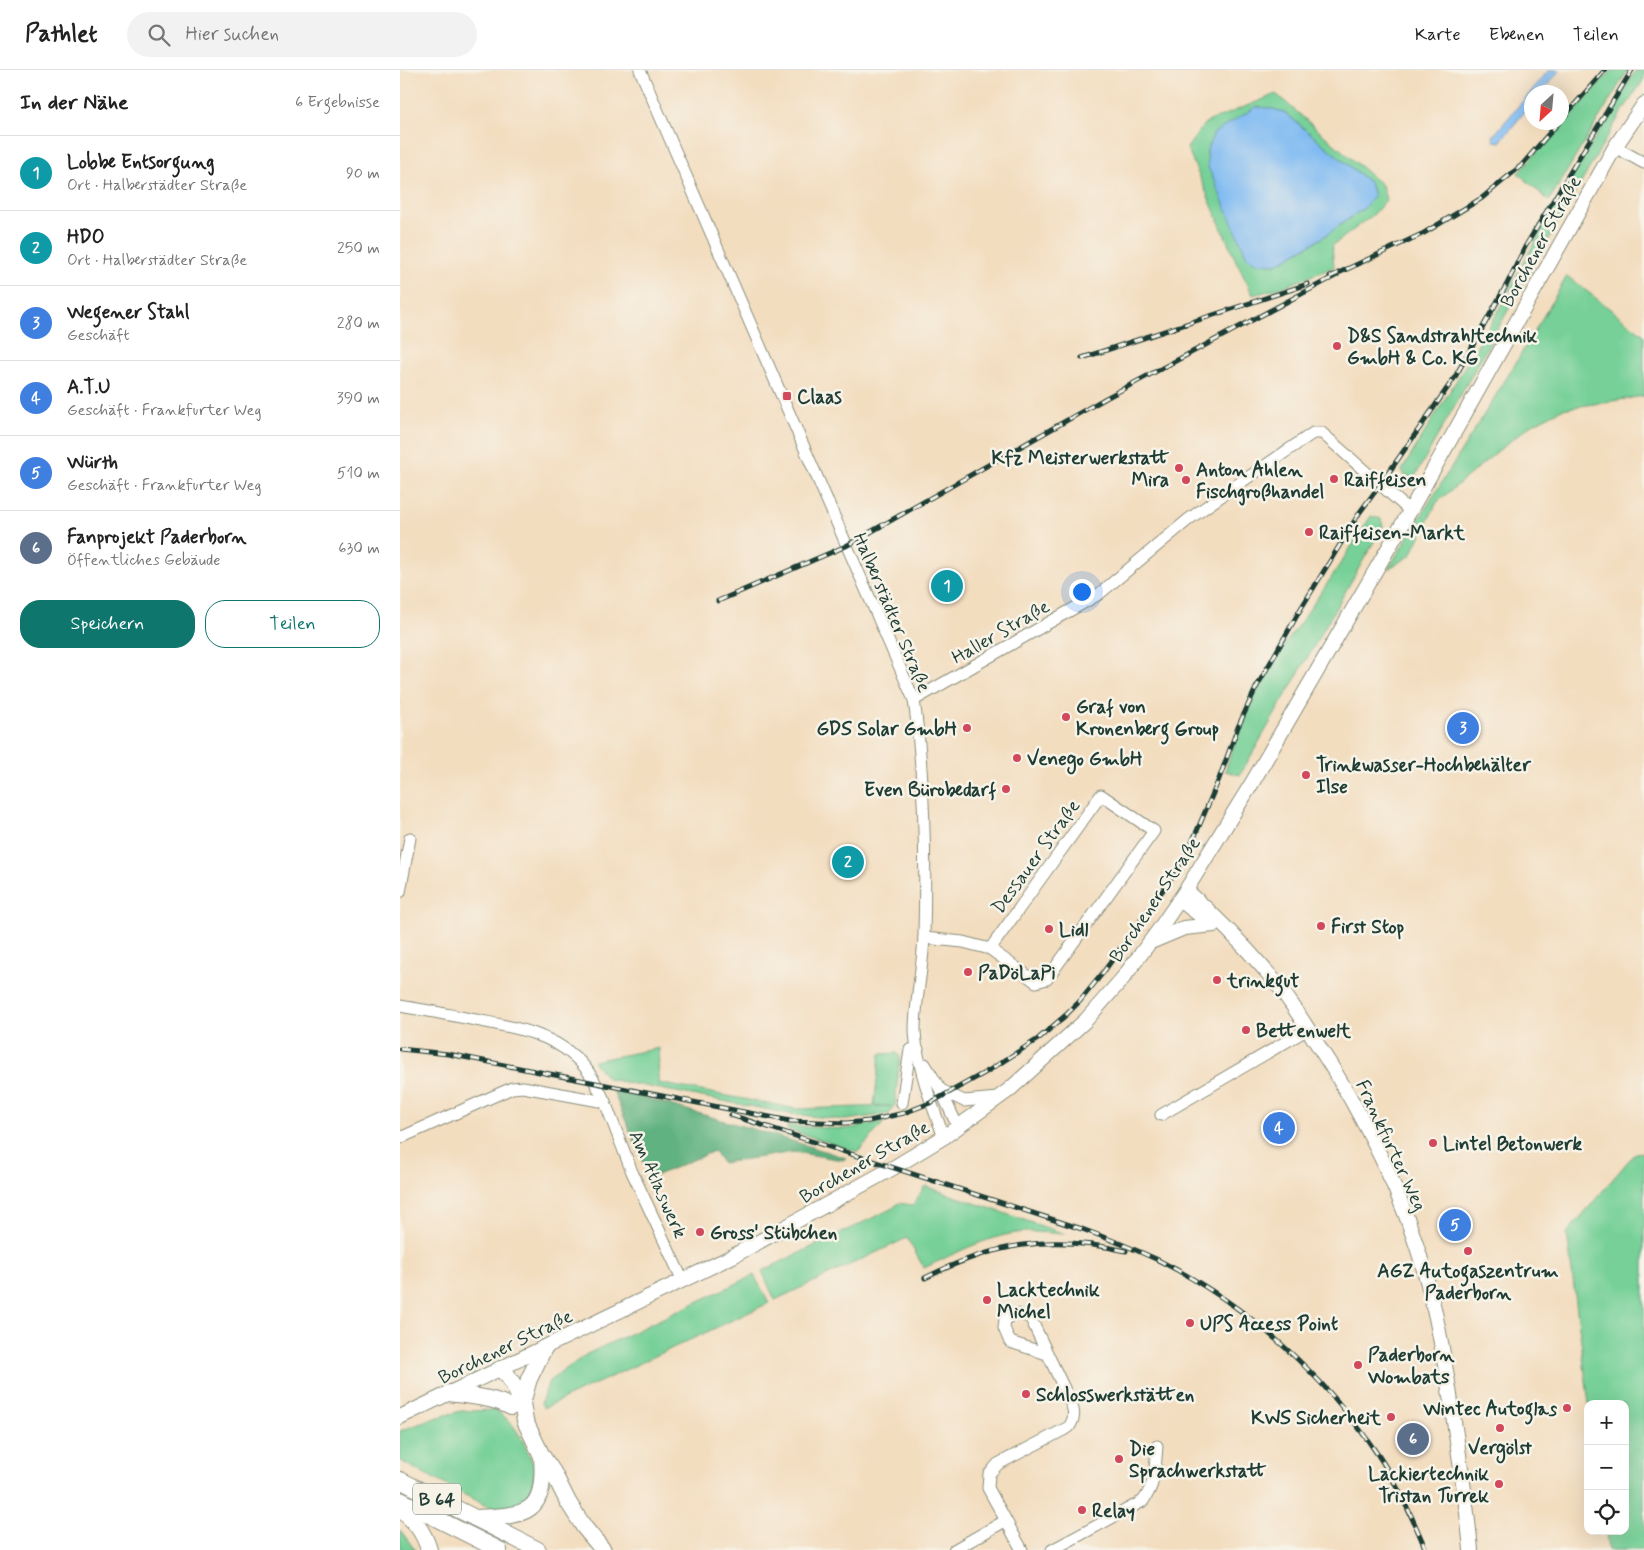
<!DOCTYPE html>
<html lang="de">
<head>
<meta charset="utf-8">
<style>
  :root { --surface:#fff; --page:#f2f2f2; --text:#222; --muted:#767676; --line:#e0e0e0; --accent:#0f766e }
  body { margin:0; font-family:Mynerve,sans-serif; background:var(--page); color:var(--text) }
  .controls { position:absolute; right:15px; bottom:15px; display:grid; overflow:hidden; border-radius:10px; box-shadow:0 5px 20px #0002 }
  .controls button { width:45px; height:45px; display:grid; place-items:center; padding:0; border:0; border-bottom:1px solid var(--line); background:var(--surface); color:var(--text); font:25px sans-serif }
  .compass { position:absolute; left:1124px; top:15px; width:45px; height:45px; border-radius:50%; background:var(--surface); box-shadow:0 5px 20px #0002; rotate:206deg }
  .you { position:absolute; left:681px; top:521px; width:18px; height:18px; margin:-12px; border:4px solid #fff; border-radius:50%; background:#1a73e8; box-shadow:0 0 0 8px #1a73e833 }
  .badge { display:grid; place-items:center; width:32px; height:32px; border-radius:50%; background:var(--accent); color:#fff; font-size:16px; font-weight:700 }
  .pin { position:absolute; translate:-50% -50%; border:2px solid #fff; box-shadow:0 1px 5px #0006 }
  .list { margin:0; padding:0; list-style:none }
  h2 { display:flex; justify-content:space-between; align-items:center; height:65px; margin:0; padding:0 20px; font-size:21px }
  h2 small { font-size:16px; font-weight:400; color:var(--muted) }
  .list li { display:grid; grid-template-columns:32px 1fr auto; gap:15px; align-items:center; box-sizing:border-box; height:75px; padding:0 20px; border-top:1px solid var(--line) }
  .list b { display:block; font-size:19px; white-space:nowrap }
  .list p { margin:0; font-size:16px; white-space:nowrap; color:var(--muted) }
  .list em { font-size:16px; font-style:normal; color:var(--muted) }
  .actions { display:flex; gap:10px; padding:15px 20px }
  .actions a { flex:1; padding:11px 0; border:1px solid var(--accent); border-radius:20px; text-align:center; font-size:18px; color:var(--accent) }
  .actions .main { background:var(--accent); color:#fff }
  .icon { flex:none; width:28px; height:28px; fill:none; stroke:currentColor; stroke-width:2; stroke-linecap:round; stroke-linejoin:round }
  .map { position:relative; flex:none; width:1244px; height:1480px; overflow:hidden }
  header { display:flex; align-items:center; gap:30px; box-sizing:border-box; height:70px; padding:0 25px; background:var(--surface); border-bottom:1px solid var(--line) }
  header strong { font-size:24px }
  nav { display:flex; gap:28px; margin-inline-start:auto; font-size:18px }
  .search { width:350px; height:45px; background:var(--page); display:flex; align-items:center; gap:12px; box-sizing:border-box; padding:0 18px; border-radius:28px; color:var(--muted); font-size:19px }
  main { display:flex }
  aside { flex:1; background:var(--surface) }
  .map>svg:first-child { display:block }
</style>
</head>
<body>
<header>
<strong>Pathlet</strong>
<div class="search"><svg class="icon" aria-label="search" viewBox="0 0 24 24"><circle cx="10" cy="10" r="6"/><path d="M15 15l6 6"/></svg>Hier suchen</div>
<nav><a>Karte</a><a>Ebenen</a><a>Teilen</a></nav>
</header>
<main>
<aside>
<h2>In der Nähe<small>6 Ergebnisse</small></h2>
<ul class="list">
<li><span class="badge" style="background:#0f9aa8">1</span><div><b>Lobbe Entsorgung</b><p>Ort · Halberstädter Straße</p></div><em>90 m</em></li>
<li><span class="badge" style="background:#0f9aa8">2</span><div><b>HDO</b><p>Ort · Halberstädter Straße</p></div><em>250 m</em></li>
<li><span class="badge" style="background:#3f7fe0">3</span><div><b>Wegener Stahl</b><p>Geschäft</p></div><em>280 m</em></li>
<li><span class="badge" style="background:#3f7fe0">4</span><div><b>A.T.U</b><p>Geschäft · Frankfurter Weg</p></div><em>390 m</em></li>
<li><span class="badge" style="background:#3f7fe0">5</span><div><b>Würth</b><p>Geschäft · Frankfurter Weg</p></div><em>510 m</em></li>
<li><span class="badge" style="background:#5c6f8a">6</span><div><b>Fanprojekt Paderborn</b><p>Öffentliches Gebäude</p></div><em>630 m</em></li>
</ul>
<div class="actions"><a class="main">Speichern</a><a>Teilen</a></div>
</aside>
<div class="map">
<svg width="1244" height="1480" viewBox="0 0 1244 1480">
  <rect width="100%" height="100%" fill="#f7f3e8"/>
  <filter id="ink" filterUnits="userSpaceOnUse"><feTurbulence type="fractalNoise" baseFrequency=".02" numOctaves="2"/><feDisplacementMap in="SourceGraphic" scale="10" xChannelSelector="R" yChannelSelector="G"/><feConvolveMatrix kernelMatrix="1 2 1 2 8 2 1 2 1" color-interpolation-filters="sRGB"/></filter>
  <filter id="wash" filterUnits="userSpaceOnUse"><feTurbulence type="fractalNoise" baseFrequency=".0096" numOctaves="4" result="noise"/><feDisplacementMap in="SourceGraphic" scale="20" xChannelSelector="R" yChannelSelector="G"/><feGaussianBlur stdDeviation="1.12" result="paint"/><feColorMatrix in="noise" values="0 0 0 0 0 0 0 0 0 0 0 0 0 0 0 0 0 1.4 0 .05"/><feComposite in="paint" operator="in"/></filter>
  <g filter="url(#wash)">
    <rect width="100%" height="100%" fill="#f3ddbf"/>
    <g fill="#76d097" stroke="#4a8666" fill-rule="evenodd">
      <polygon points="1212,0 1228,0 1149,131 1118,103"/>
      <polygon points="1236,0 1244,0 1244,9 1220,45 1121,217 1108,221 1155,135"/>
      <path d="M876,24l106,91 4,15 -13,15 -41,31 2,21 -51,20 -30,8 -17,-34 -49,-113 18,-25zM884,42l86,71 4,13 -52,42 -46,26 -18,-1 -10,-6 -40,-90 -1,-17z"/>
      <polygon points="1167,206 1244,265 1244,326 1162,339 1131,355 1104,376 1037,432 1011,485 988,499 1114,296"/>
      <polygon points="1112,224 1115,228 1014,408 1005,406 1002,400 1108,225"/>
      <polygon points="971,446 981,449 983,456 840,705 825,701 834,674 853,630 883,577 927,514"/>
      <polygon points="259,978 258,1013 397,1039 491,1036 474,1036 480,984 497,983 500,987 495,1035 489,1044 446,1050 391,1044 208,1009 193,991"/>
      <polygon points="485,1051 458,1082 387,1059 387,1056 447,1059"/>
      <polygon points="1244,1082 1244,1480 1208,1480 1206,1461 1225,1461 1225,1334 1189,1334 1167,1163 1235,1083"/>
      <path d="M525,1116l140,48c-12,-1 -26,-2 -39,-2 -35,2 -70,21 -102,36l-17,-30 -132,62 -13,-29 131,-63 5,-5 15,2z"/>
      <polygon points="354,1205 369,1233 144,1338 141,1333 149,1311 187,1284"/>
      <path d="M95,1340c19,11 28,29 36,49 1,4 4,8 4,11 0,4 -2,9 -2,12 -4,22 -20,28 -41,27l-92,-48v-30l35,-13 26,-7z"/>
      <polygon points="0,1460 1,1461 15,1480 0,1480"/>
    </g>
    <polygon fill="#60b280" stroke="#40785a" points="213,1021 239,1026 380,1067 446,1088 443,1090 394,1082 322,1093 314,1081 250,1108"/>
    <g fill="#81bbf2" stroke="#507c93">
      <polygon points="1149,0 1160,0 1142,22 1132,22 1131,34 1100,72 1094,71 1093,66"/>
      <polygon points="856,37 869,38 884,42 970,113 974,126 964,138 922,168 876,194 858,193 847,187 808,97 807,80 814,63"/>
    </g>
  </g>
  <g filter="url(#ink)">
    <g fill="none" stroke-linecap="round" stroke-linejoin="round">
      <g stroke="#898d7a" stroke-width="13">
        <g id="minor">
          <path d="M240,0l274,630c11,78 12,157 10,236 -1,30 -8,60 -9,91 0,33 17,79 29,110"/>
          <polyline points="1215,77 1244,93"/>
          <polyline points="514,630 699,524 789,449 834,417 913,363 922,363 1010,441"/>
          <polyline points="0,822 10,768"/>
          <polyline points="524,868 563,872 590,879 636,912 647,909 754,761 701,725 590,879"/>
          <path d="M0,936c25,4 50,9 76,14 35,7 72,12 99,37 14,12 22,28 30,45"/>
          <polyline points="525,994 540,1019 558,1057"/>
          <polyline points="541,1020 564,1031 598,1028"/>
          <polyline points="502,1033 510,980 518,979"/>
          <polyline points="761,1045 908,959"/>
          <polyline points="0,1068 112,1018 123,1017 205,1032 232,1102 283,1211"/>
          <polyline points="554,1480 605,1451"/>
          <path d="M622,1480l-34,-62 1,-14 9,-10 71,-37c6,-9 6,-15 1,-26l-40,-84 -14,-3 -11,5 -1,9 6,14 37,12"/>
          <path d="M652,1480l91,-49c13,-18 12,-33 14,-55"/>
        </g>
      </g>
      <g stroke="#898d7a" stroke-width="16">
        <g id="major">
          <path d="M786,820c28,25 55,52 80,81 19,21 35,47 50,71 51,78 93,163 115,254 10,39 16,79 22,119 7,45 14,90 18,135"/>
          <polyline points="780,830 810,853"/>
          <polyline points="753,871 784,858 814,855"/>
          <polyline points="0,1347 333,1186 493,1098 544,1067 609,1020 686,950 723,908 758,861 786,820 852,713 1010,441 1215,77 1244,34"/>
        </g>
      </g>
      <g stroke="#898d7a" stroke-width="18">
        <g id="highway">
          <polyline points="100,1299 108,1306 113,1314 122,1333 125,1351 142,1386 153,1402 168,1432 184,1457 203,1480"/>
          <path d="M49,1323c21,3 43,4 62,14"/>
          <polyline points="122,1333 129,1309 144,1278"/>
          <polyline points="0,1410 138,1480"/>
          <polyline points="0,1430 99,1480"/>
          <path d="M0,1439c15,12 24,23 29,41"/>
          <path d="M75,1448c51,-3 71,-2 67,-62"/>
        </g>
      </g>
      <use href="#minor" stroke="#fff" stroke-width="11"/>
      <use href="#major" stroke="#fff" stroke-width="14"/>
      <use href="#highway" stroke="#fff" stroke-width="16"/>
      <g stroke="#1f3d34" stroke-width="5">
        <g id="rail">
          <polyline points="1162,49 1205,0"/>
          <polyline points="930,207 1024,163 1082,128 1122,95 1159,52"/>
          <polyline points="682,288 908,214"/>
          <polyline points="318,531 446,476 706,328 937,205"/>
          <polyline points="0,979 48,984 390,1051 446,1053 469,1051 504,1043 530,1033 588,1001 638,969 666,945 680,931 702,904 770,810 788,782 819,709 838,657 856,618 900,540 960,442 980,415 1055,307 1107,214 1125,177 1232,0"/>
          <path d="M331,1045l351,114c25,9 50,19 74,30 89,44 167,114 222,196 19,28 35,64 48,95"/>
          <path d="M525,1208c69,-35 126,-44 201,-27"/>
        </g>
      </g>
      <use href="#rail" stroke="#f7f3e8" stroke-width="3" stroke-dasharray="9" stroke-linecap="butt"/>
    </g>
  </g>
  <g fill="#d1495b" stroke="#f7f3e8" stroke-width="2">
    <circle cx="937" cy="276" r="5"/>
    <rect x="382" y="321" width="10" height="10" rx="2.5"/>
    <circle cx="779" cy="398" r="5"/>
    <circle cx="934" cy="409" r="5"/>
    <circle cx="786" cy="410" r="5"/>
    <circle cx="909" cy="462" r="5"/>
    <circle cx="666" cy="647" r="5"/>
    <circle cx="567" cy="658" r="5"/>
    <circle cx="617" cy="688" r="5"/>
    <circle cx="906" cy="705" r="5"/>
    <circle cx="606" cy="719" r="5"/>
    <circle cx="921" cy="856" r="5"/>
    <circle cx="649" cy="859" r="5"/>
    <circle cx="568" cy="902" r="5"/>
    <circle cx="817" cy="910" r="5"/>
    <circle cx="846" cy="960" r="5"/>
    <circle cx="1033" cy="1073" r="5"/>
    <circle cx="300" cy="1162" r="5"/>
    <circle cx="1068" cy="1181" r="5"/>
    <circle cx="587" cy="1230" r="5"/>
    <circle cx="790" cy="1253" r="5"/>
    <circle cx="958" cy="1295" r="5"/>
    <circle cx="626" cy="1324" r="5"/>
    <circle cx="1167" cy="1338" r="5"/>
    <circle cx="991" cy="1347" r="5"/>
    <circle cx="1100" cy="1358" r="5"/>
    <circle cx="719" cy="1389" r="5"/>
    <circle cx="1099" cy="1414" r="5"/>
    <circle cx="682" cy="1440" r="5"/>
  </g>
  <g text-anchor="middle" stroke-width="5" stroke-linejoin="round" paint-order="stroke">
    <rect fill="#f7f3e8" stroke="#60746a" stroke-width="1" x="13" y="1413.5" width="48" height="31" rx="4"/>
    <g font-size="18" font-weight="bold" fill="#1f3d34">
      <text x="37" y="1435">B 64</text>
    </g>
    <g font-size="19" fill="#1f3d34" stroke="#f7f3e8">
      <text transform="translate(1140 171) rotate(-61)" y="7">Borchener Straße</text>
      <text transform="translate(493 542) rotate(67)" y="7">Halberstädter Straße</text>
      <text transform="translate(600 561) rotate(-30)" y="7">Haller Straße</text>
      <text transform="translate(635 786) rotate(-54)" y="7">Dessauer Straße</text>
      <text transform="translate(754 829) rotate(-56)" y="7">Borchener Straße</text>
      <text transform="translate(992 1075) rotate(65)" y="7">Frankfurter Weg</text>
      <text transform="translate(464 1091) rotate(-30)" y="7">Borchener Straße</text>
      <text transform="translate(259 1114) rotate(66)" y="7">Am Atlaswerk</text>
      <text transform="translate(105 1276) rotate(-26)" y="7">Borchener Straße</text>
    </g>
    <g font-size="19" font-weight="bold" fill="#1f3d34" stroke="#f7f3e8" text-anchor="start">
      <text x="947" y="272">D&amp;S Sandstrahltechnik<tspan x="947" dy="22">GmbH &amp; Co. KG</tspan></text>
      <text x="397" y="333">Claas</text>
      <text x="769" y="394" text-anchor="end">Kfz Meisterwerkstatt<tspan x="769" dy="22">Mira</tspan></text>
      <text x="796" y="406">Anton Ahlen<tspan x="796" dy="22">Fischgroßhandel</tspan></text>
      <text x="944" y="416">Raiffeisen</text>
      <text x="919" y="469">Raiffeisen-Markt</text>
      <text x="676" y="643">Graf von<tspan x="676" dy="22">Kronenberg Group</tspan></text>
      <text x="557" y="665" text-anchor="end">GDS Solar GmbH</text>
      <text x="627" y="695">Venego GmbH</text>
      <text x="916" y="701">Trinkwasser-Hochbehälter<tspan x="916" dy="22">Ilse</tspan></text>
      <text x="596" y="726" text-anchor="end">Even Bürobedarf</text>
      <text x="931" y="863">First Stop</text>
      <text x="659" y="866">Lidl</text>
      <text x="578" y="909">PaDöLaPi</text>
      <text x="827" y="917">trinkgut</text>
      <text x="856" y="967">Bettenwelt</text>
      <text x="1043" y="1080">Lintel Betonwerk</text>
      <text x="310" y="1169">Gross' Stübchen</text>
      <text x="1068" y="1207" text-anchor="middle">AGZ Autogaszentrum<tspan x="1068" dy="22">Paderborn</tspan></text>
      <text x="597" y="1226">Lacktechnik<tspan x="597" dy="22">Michel</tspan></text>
      <text x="800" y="1260">UPS Access Point</text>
      <text x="968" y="1291">Paderborn<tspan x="968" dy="22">Wombats</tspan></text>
      <text x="636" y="1331">Schlosswerkstätten</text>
      <text x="1157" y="1345" text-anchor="end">Wintec Autoglas</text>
      <text x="981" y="1354" text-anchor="end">KWS Sicherheit</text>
      <text x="1100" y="1384" text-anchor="middle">Vergölst</text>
      <text x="729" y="1385">Die<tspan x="729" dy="22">Sprachwerkstatt</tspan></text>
      <text x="1089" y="1410" text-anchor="end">Lackiertechnik<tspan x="1089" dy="22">Tristan Turrek</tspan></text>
      <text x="692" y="1447">Relay</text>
    </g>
  </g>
</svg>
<div class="controls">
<button>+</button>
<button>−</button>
<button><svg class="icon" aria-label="locate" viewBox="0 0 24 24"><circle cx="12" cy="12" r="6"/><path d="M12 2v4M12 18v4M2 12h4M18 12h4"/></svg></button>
</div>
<svg class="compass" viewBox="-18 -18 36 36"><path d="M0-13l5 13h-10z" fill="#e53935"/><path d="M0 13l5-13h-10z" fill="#767676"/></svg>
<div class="you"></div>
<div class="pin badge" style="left:547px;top:516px;background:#0f9aa8">1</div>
<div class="pin badge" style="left:448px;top:792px;background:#0f9aa8">2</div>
<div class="pin badge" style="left:1063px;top:658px;background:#3f7fe0">3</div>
<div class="pin badge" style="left:879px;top:1058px;background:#3f7fe0">4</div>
<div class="pin badge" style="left:1055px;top:1155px;background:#3f7fe0">5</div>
<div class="pin badge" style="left:1013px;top:1369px;background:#5c6f8a">6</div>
</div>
</main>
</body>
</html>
